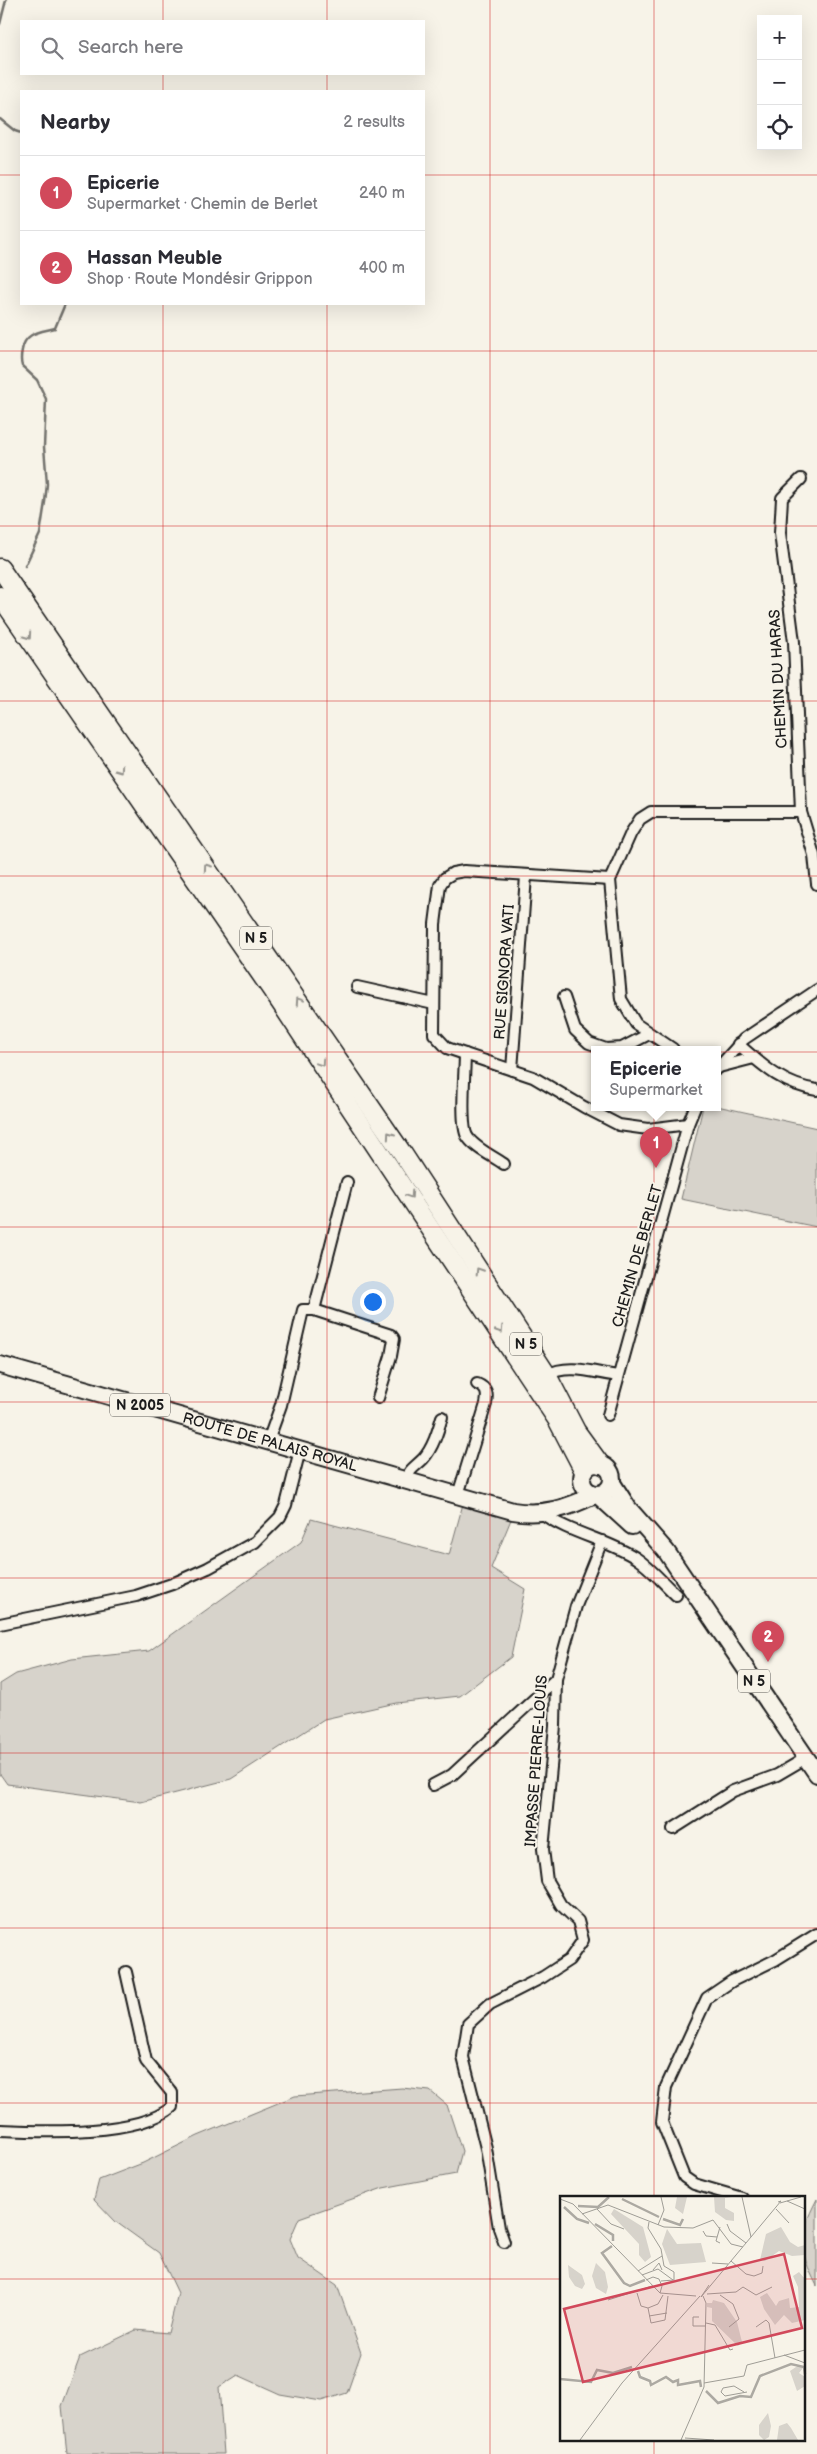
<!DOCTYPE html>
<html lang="en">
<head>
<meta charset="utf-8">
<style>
  :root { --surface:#fff; --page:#f2f2f3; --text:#2b2b33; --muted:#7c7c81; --line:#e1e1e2; --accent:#d1495b }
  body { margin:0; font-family:"Balsamiq Sans",sans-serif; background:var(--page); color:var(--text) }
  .controls { position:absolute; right:15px; top:15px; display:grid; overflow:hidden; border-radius:0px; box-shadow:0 5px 20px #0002 }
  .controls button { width:45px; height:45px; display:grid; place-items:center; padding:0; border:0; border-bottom:1px solid var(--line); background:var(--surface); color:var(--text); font:25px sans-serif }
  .you { position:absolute; left:372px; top:1301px; width:18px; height:18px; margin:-12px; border:4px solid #fff; border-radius:50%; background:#1a73e8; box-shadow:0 0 0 8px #1a73e833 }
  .badge { display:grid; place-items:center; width:32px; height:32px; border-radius:50%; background:var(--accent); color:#fff; font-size:16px; font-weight:700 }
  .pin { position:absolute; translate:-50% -41px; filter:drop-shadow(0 1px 2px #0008) }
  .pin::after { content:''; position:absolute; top:26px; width:18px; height:15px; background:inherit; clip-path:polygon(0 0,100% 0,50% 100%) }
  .popup { position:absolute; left:591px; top:1046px; width:130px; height:65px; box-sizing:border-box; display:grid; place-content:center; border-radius:0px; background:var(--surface); filter:drop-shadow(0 1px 4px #0005); font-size:16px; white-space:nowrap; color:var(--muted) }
  .popup b { font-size:19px; color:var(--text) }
  .popup::after { content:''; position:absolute; left:50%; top:100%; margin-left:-10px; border:10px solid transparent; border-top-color:var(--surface) }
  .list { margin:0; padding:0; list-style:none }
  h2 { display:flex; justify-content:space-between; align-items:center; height:65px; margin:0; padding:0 20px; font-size:21px }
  h2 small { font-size:16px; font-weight:400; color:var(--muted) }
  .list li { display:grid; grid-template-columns:32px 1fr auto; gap:15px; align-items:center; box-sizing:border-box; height:75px; padding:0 20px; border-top:1px solid var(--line) }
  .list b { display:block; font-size:19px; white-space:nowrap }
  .list p { margin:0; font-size:16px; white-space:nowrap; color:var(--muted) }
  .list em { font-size:16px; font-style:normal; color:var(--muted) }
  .icon { flex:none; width:28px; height:28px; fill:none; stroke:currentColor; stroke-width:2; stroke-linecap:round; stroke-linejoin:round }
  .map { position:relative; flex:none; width:817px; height:2454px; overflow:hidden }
  .search { position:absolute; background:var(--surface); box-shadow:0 5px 20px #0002; left:20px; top:20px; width:405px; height:55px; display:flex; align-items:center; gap:12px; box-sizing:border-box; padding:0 18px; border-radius:0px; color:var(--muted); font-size:19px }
  .panel { position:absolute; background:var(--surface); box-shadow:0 5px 20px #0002; left:20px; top:90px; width:405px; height:215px; border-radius:0px }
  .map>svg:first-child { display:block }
</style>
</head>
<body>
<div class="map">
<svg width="817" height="2454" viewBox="0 0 817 2454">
  <rect width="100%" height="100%" fill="#f7f3e8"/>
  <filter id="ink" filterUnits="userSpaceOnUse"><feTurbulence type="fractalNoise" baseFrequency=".02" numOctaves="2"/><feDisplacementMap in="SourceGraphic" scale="10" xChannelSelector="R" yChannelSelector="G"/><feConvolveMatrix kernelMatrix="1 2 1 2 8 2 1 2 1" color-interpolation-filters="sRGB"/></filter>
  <g filter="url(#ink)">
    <g fill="#d7d3cb" stroke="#7a7874">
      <polygon points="717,1106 817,1128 817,1227 681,1199 703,1107"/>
      <polygon points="463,1504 512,1517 491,1568 525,1589 511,1657 460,1696 396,1703 324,1719 231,1779 141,1802 7,1784 0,1774 0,1684 16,1674 72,1659 149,1651 301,1542 311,1519 449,1555"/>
      <polygon points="402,2088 430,2091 447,2105 462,2151 456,2174 383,2188 299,2218 290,2239 298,2258 337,2285 361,2353 347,2393 321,2401 280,2394 238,2375 219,2387 224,2454 67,2454 62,2406 80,2357 136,2330 168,2333 178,2293 159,2253 116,2222 94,2199 99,2180 143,2163 198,2136 295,2096"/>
      <path d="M817,2199v87c-19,-38 -20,-48 0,-87z"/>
    </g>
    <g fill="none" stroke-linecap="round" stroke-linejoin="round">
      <g stroke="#72716c" stroke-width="2.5">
        <polyline points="0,24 6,0"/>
        <polyline points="0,119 15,131 21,133"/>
        <path d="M25,566l15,-32 5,-32 2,-18 -3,-37 2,-48 -9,-19 -15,-14c-2,-6 -1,-11 0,-16 3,-18 18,-18 33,-22l10,-24"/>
      </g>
      <g stroke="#1c1c1c" stroke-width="14">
        <g id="minor">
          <polyline points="801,479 782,498 780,533 794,642 801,812 814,855 817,884"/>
          <polyline points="610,880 464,871 453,873 445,878 440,885 435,924 434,1034 447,1048 533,1077 584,1107 619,1125 648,1129 688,1124"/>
          <polyline points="357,987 434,1004"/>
          <polyline points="564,997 575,1030 589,1043 606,1049 622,1048 649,1034"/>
          <path d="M738,1044c25,22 45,41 79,46"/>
          <polyline points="673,1049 636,1024 621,999 610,880 631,833 640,819 651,812 801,812"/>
          <path d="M465,1054c0,17 -5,70 2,82 7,12 26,20 37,28"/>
          <polyline points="719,1067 754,1058"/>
          <polyline points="717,1069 744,1039 817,990"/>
          <polyline points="512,1070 526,876"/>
          <polyline points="314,1310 347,1182"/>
          <path d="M547,1375c21,-12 48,-2 71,1"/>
          <polyline points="608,1415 688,1124 695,1107"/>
          <polyline points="268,1441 281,1405 303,1310 314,1310 391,1335 394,1339 391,1356 378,1398"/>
          <path d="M406,1480c3,-11 9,-13 17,-21 10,-11 15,-28 19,-42"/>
          <path d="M458,1495l28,-91c2,-10 1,-16 -9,-20"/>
          <path d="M541,1513c30,21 65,26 95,45 15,10 27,25 40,37"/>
          <polyline points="0,1624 136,1596 172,1584 208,1568 255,1542 280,1517 286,1505 300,1450"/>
          <polyline points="433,1785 452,1775 556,1679"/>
          <polyline points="673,1829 733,1791 777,1775 806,1758"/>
          <path d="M0,2130c44,2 138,6 172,-23v-14l-26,-32 -20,-89"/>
          <polyline points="742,2198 694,2184 684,2177 662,2122 666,2087 707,1998 732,1981 775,1960 817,1934"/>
          <polyline points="504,2242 499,2228 486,2148 463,2057 468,2024 490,2004 543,1977 569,1960 583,1940 578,1921 561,1905 547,1881 543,1849 555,1726 556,1679 576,1606 602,1541"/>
        </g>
      </g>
      <g stroke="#1c1c1c" stroke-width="20">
        <g id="primary">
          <path id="s1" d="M0,1365l513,146c30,5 55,-3 81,-16"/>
          <circle cx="597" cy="1479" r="15"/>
          <polyline points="612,1483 628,1508 666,1551 817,1774"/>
          <polyline points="598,1495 632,1526"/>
        </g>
      </g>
      <g stroke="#1c1c1c" stroke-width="21">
        <g id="trunk">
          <polyline points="0,568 403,1154 547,1375 576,1431 600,1464"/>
          <polyline points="0,596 280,1002 558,1421 584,1471"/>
        </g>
      </g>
      <use href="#minor" stroke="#f7f3e8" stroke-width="10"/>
      <use href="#primary" stroke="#f7f3e8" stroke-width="16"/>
      <use href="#trunk" stroke="#f7f3e8" stroke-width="18"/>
    </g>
    <defs><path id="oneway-chevron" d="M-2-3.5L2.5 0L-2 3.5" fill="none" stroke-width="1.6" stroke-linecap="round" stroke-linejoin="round" transform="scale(1.25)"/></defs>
    <g stroke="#94928c">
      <use href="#oneway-chevron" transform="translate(28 636) rotate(55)"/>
      <use href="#oneway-chevron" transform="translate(120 770) rotate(55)"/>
      <use href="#oneway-chevron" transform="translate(207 867) rotate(-125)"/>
      <use href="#oneway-chevron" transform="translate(299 1001) rotate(-124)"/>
      <use href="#oneway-chevron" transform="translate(321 1063) rotate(56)"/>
      <use href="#oneway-chevron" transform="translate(390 1135) rotate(-125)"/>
      <use href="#oneway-chevron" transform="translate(410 1195) rotate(56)"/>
      <use href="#oneway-chevron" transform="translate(479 1271) rotate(-123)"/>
      <use href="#oneway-chevron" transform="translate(500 1330) rotate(57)"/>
    </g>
  </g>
  <path fill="none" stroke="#d62828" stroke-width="1" stroke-opacity="0.55" d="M163,0v21M327,0v21M490,0v2454M654,0v2198M163,74v17M327,74v17M0,175h21M424,175h393M163,304v2150M327,304v2150M0,351h817M0,526h817M0,701h817M0,876h817M0,1052h817M0,1227h817M0,1402h817M0,1578h817M0,1753h817M0,1928h817M0,2103h817M0,2279h561M803,2279h14M654,2440v14"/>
  <g text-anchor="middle" stroke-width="4" stroke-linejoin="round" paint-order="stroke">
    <g fill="#f7f3e8" stroke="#5e5c59" stroke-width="1">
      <rect x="240" y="926.5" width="32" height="23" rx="4"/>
      <rect x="510" y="1332.5" width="32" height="23" rx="4"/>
      <rect x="110" y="1393.5" width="60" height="23" rx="4"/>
      <rect x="738" y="1669.5" width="32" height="23" rx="4"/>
    </g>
    <g font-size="14" font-weight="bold" fill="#1c1c1c">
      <text x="256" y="943">N 5</text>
      <text x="526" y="1349">N 5</text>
      <text x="140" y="1410">N 2005</text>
      <text x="754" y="1686">N 5</text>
    </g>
    <g font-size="15" fill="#1c1c1c" stroke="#f7f3e8">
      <text transform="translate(778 679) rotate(-93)" y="5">CHEMIN DU HARAS</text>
      <text transform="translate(504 972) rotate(-86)" y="5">RUE SIGNORA VATI</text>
      <text transform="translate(637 1256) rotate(-74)" y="5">CHEMIN DE BERLET</text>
      <text dy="5" stroke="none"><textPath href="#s1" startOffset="281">ROUTE DE PALAIS ROYAL</textPath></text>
      <text transform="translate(536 1761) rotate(-86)" y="5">IMPASSE PIERRE-LOUIS</text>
    </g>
  </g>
  <g transform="translate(560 2196)">
    <rect width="245" height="245" fill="#f7f3e8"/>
    <path d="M117,1h10l-4,17 -8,-6zM154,1h18l-7,1v10l9,5v8l-8,-1 -11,-8zM54,13l29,18 8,30 -6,5 -6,-7v-11l-28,-30zM221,31l9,15 8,5 7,-2v10l-13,1 -13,-5 -14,10 -5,-1 6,-26zM107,33l10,15 24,-1 5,19 -36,3 -8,-21zM36,67l9,9 3,15 -2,7 -10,-6 -4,-12zM8,69l14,10 3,9 -3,5 -7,-3 -6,-9zM239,76l6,7v41l-13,3 -8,-8 -9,10 -11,-16 -4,-12 7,-4 9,13 3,-5 10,-3 1,10 9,-1 -1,-20 -5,-11zM153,104l11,3 13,19 5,20 -4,4 -26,-25v-13l-5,-1v-4h5zM239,169l4,3 -4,5 6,4v9l-8,5 -7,-20zM208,217l3,13 -2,11 -5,3 -5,-5v-10zM227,227l4,5 7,12h-21l2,-14z" fill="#d7d3cb"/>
    <path fill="none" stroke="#aca9a2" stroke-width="2.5" d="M62,3l37,18M18,10l20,1 11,-10M4,11l13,12 12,4M103,23l17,6 3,-6M35,28l18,11v6M52,50l-10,7 22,30 6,3 15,-6M78,175l2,6 10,4 1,4 15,-8 7,5 5,-2v5l22,-4 1,6M0,183l31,3 6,-12 16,3 19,-6M146,195l12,12 22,-7 11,1 9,-21 31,-12 13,3 1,7"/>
    <path fill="none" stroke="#9f9d96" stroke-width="1" d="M182,1l9,40M0,3l13,5 87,89 36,3M227,5l18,8M220,7l21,-6M37,13l14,15 13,5M216,13l13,14M22,18l26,-9 56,22 29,1 20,-8 18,24 12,3M89,26l-1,6 13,21 3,17 10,6M167,28l3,7 16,12M98,29l6,-15 -3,-13M160,31l-4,14 4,2M143,35l3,5 11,1M171,65l15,13 8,2 8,-3 1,-7M152,67l16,1M93,74l6,-7 3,7M78,75l24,-15M82,79l16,-6 15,11M86,84l7,-3 6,2 3,7 -2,7M101,85l13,-1v-8M149,89l-8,12 80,-96 -3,1M77,97l4,13 7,2 10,-4 5,-9M147,98l29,-2 7,-5 13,8 16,-8M160,99l13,9 6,15 -10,8M48,104l44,-14M88,112l3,15 14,-3 3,-24M89,120l18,-3M139,121h-6v9h13M146,127l9,2 15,25 3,-1M196,131l10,-7 3,3 6,35M224,159l21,8M144,187l40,-7 3,-11 58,-15M184,196l-10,-6 -11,2 -2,4 4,4 22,-4M125,242l29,2M20,244l42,-57 78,-87M121,244l23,-53 2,-84 -3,-7"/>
    <path fill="#d1495b" fill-opacity="0.15" stroke="#d1495b" stroke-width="2.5" d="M224,58l18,74 -219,54 -19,-73z"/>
    <rect width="245" height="245" fill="none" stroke="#1c1c1c" stroke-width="2.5"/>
  </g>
</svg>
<div class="controls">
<button>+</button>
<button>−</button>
<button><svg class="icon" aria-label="locate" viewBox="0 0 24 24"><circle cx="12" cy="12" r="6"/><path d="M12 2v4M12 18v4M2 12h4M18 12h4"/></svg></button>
</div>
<div class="you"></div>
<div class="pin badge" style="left:656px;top:1168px">1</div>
<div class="popup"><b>Epicerie</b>Supermarket</div>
<div class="pin badge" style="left:768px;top:1662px">2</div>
<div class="search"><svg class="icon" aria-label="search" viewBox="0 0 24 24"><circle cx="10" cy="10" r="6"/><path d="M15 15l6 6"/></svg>Search here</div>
<section class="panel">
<h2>Nearby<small>2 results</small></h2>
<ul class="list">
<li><span class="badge">1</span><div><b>Epicerie</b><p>Supermarket · Chemin de Berlet</p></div><em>240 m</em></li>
<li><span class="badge">2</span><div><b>Hassan Meuble</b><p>Shop · Route Mondésir Grippon</p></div><em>400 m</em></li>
</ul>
</section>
</div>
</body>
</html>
